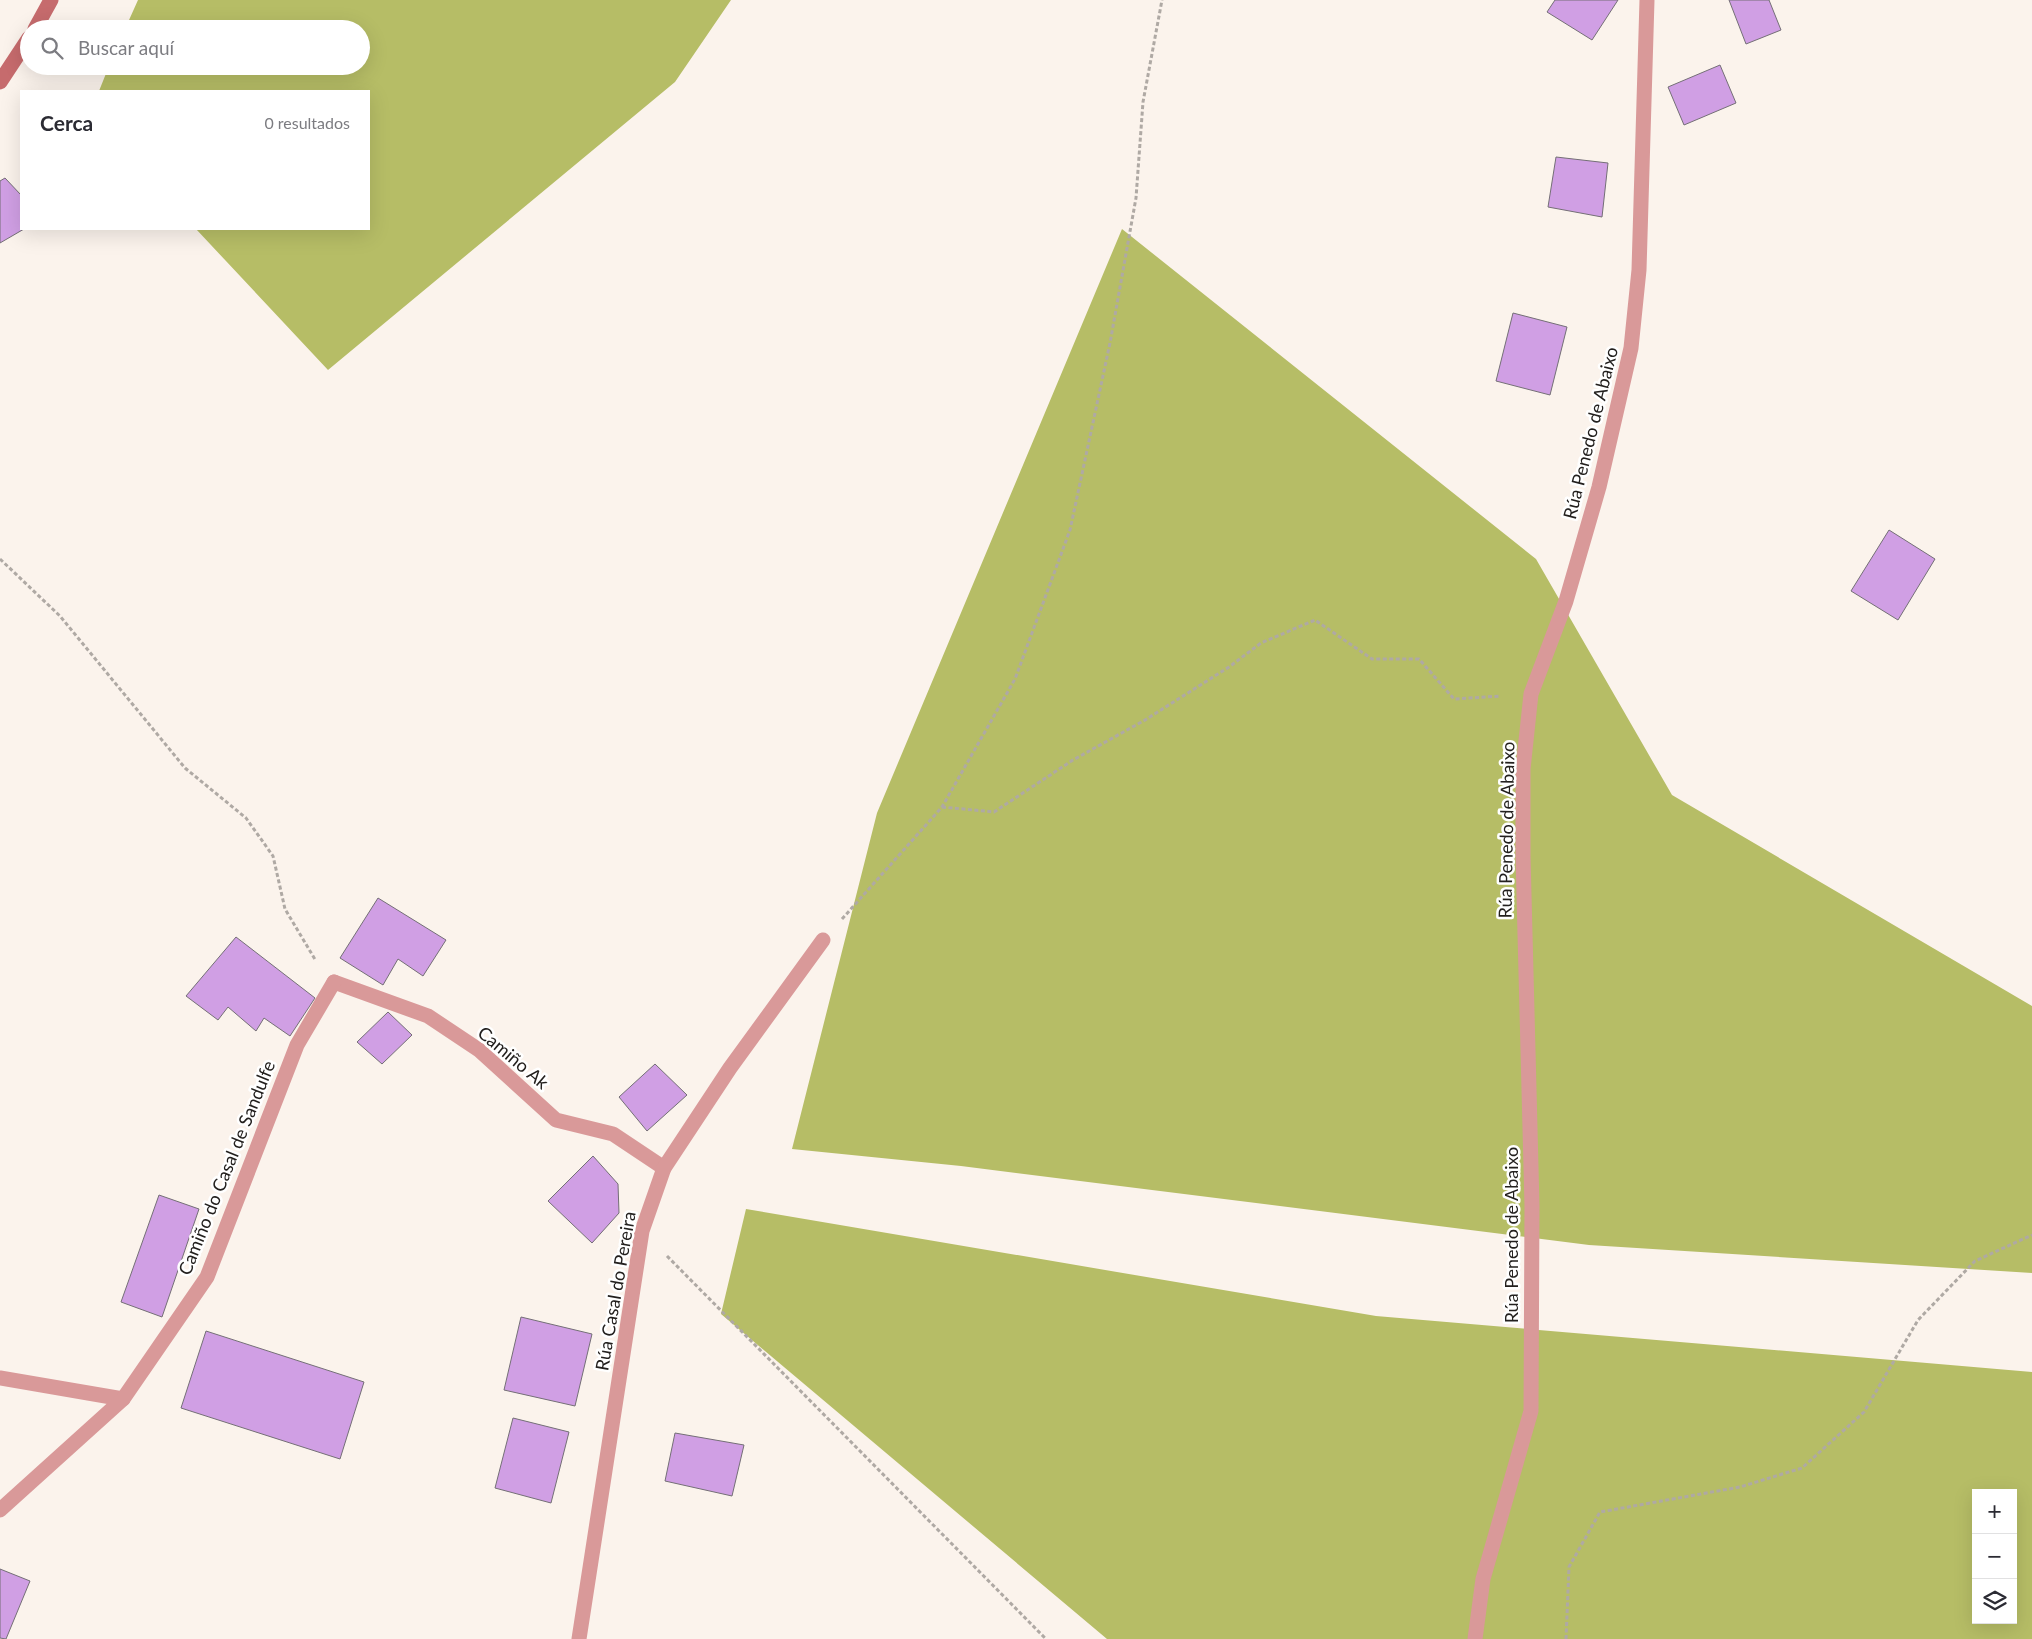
<!DOCTYPE html>
<html lang="es">
<head>
<meta charset="utf-8">
<style>
  :root { --surface:#fff; --page:#f2f2f3; --text:#2b2b33; --muted:#7c7c81; --line:#e1e1e2 }
  body { margin:0; font-family:Lato,sans-serif; background:var(--page); color:var(--text) }
  .controls { position:absolute; right:15px; bottom:15px; display:grid; overflow:hidden; border-radius:0px; box-shadow:0 5px 20px #0002 }
  .controls button { width:45px; height:45px; display:grid; place-items:center; padding:0; border:0; border-bottom:1px solid var(--line); background:var(--surface); color:var(--text); font:25px sans-serif }
  .list { margin:0; padding:0; list-style:none }
  h2 { display:flex; justify-content:space-between; align-items:center; height:65px; margin:0; padding:0 20px; font-size:21px }
  h2 small { font-size:16px; font-weight:400; color:var(--muted) }
  .icon { flex:none; width:28px; height:28px; fill:none; stroke:currentColor; stroke-width:2; stroke-linecap:round; stroke-linejoin:round }
  .map { position:relative; flex:none; width:2032px; height:1639px; overflow:hidden }
  .search { position:absolute; background:var(--surface); box-shadow:0 5px 20px #0002; left:20px; top:20px; width:350px; height:55px; display:flex; align-items:center; gap:12px; box-sizing:border-box; padding:0 18px; border-radius:28px; color:var(--muted); font-size:19px }
  .panel { position:absolute; background:var(--surface); box-shadow:0 5px 20px #0002; left:20px; top:90px; width:350px; height:140px; border-radius:0px }
  .map>svg:first-child { display:block }
</style>
</head>
<body>
<div class="map">
<svg width="2032" height="1639" viewBox="0 0 2032 1639">
  <rect width="100%" height="100%" fill="#fbf3ec"/>
  <g fill="#b6bd66" fill-rule="evenodd">
    <polygon points="138,0 731,0 675,82 328,370 196,229 369,229 369,91 99,91 109,66 361,66 361,29 125,29"/>
    <polygon points="1122,229 1536,559 1672,795 2032,1006 2032,1273 1589,1245 961,1166 792,1149 877,813"/>
    <path d="M746,1209l630,107 656,56v267h-925l-386,-325zM1976,1493h37v127h-37z"/>
  </g>
  <g fill="#d09fe4" stroke="#746f76">
    <polygon points="1555,0 1618,0 1592,40 1547,12"/>
    <polygon points="1729,0 1769,0 1781,30 1746,44"/>
    <polygon points="1720,65 1736,103 1684,125 1668,87"/>
    <polygon points="1556,157 1608,163 1602,217 1548,207"/>
    <polygon points="5,178 21,195 21,229 24,229 0,243 0,181"/>
    <polygon points="1513,313 1567,327 1550,395 1496,381"/>
    <polygon points="1889,530 1935,559 1898,620 1851,591"/>
    <polygon points="378,898 446,940 423,976 398,959 383,985 340,958"/>
    <polygon points="236,937 315,998 290,1036 264,1018 256,1031 228,1007 218,1020 186,996"/>
    <polygon points="388,1012 412,1035 382,1064 357,1042"/>
    <polygon points="655,1064 687,1095 647,1131 619,1097"/>
    <polygon points="593,1156 618,1184 619,1213 592,1243 548,1201"/>
    <polygon points="159,1195 199,1209 162,1317 121,1302"/>
    <polygon points="521,1317 592,1334 575,1406 504,1390"/>
    <polygon points="206,1331 364,1382 340,1459 181,1408"/>
    <polygon points="513,1418 569,1432 551,1503 495,1488"/>
    <polygon points="675,1433 744,1445 732,1496 665,1481"/>
    <polygon points="0,1569 30,1581 6,1639 0,1638"/>
  </g>
  <g fill="none" stroke-linecap="round" stroke-linejoin="round">
    <g stroke="#afa9a4" stroke-width="3" stroke-dasharray="4 2.5" stroke-linecap="butt">
      <polyline points="0,559 60,616 185,768 246,818 273,856 285,909 316,961"/>
      <polyline points="942,807 994,812 1073,760 1145,720 1229,667 1261,643 1315,620 1372,659 1419,659 1454,699 1501,696"/>
      <polyline points="842,919 942,807 1015,679 1070,530 1110,343 1136,198 1143,102 1162,0"/>
      <polyline points="667,1256 1046,1639"/>
      <polyline points="1566,1639 1569,1567 1600,1512 1740,1487 1802,1468 1864,1412 1918,1320 1975,1261 2032,1235"/>
    </g>
    <polyline stroke="#d99999" stroke-width="15" points="334,982 428,1016 479,1050 556,1120 613,1134 664,1168"/>
    <g stroke="#d99999" stroke-width="15">
      <polyline points="0,1378 123,1399"/>
      <polyline points="0,1510 123,1399 207,1277 297,1045 334,982"/>
      <polyline points="579,1639 642,1231 664,1168 730,1068 823,940"/>
      <polyline points="1475,1639 1483,1579 1531,1411 1532,1206 1523,856 1523,769 1531,694 1566,601 1599,487 1631,348 1639,270 1647,0"/>
    </g>
    <g stroke="#c66b6d" stroke-width="15">
      <polyline points="35,29 51,0"/>
      <polyline points="0,82 29,38"/>
    </g>
  </g>
  <g text-anchor="middle" stroke-width="5" stroke-linejoin="round" paint-order="stroke">
    <g font-size="18" fill="#23201e" stroke="#fff">
      <text transform="translate(1591 433) rotate(-76)" y="6">Rúa Penedo de Abaixo</text>
      <text transform="translate(1507 830) rotate(-89)" y="6">Rúa Penedo de Abaixo</text>
      <text transform="translate(513 1058) rotate(40)" y="6">Camiño Ak</text>
      <text transform="translate(227 1168) rotate(-68)" y="6">Camiño do Casal de Sandulfe</text>
      <text transform="translate(1512 1235) rotate(-90)" y="6">Rúa Penedo de Abaixo</text>
      <text transform="translate(616 1291) rotate(-80)" y="6">Rúa Casal do Pereira</text>
    </g>
  </g>
</svg>
<div class="controls">
<button>+</button>
<button>−</button>
<button><svg class="icon" aria-label="layers" viewBox="0 0 24 24"><path d="M12 4l9 5-9 5-9-5zM3 14l9 5 9-5"/></svg></button>
</div>
<div class="search"><svg class="icon" aria-label="search" viewBox="0 0 24 24"><circle cx="10" cy="10" r="6"/><path d="M15 15l6 6"/></svg>Buscar aquí</div>
<section class="panel">
<h2>Cerca<small>0 resultados</small></h2>
<ul class="list">
</ul>
</section>
</div>
</body>
</html>
